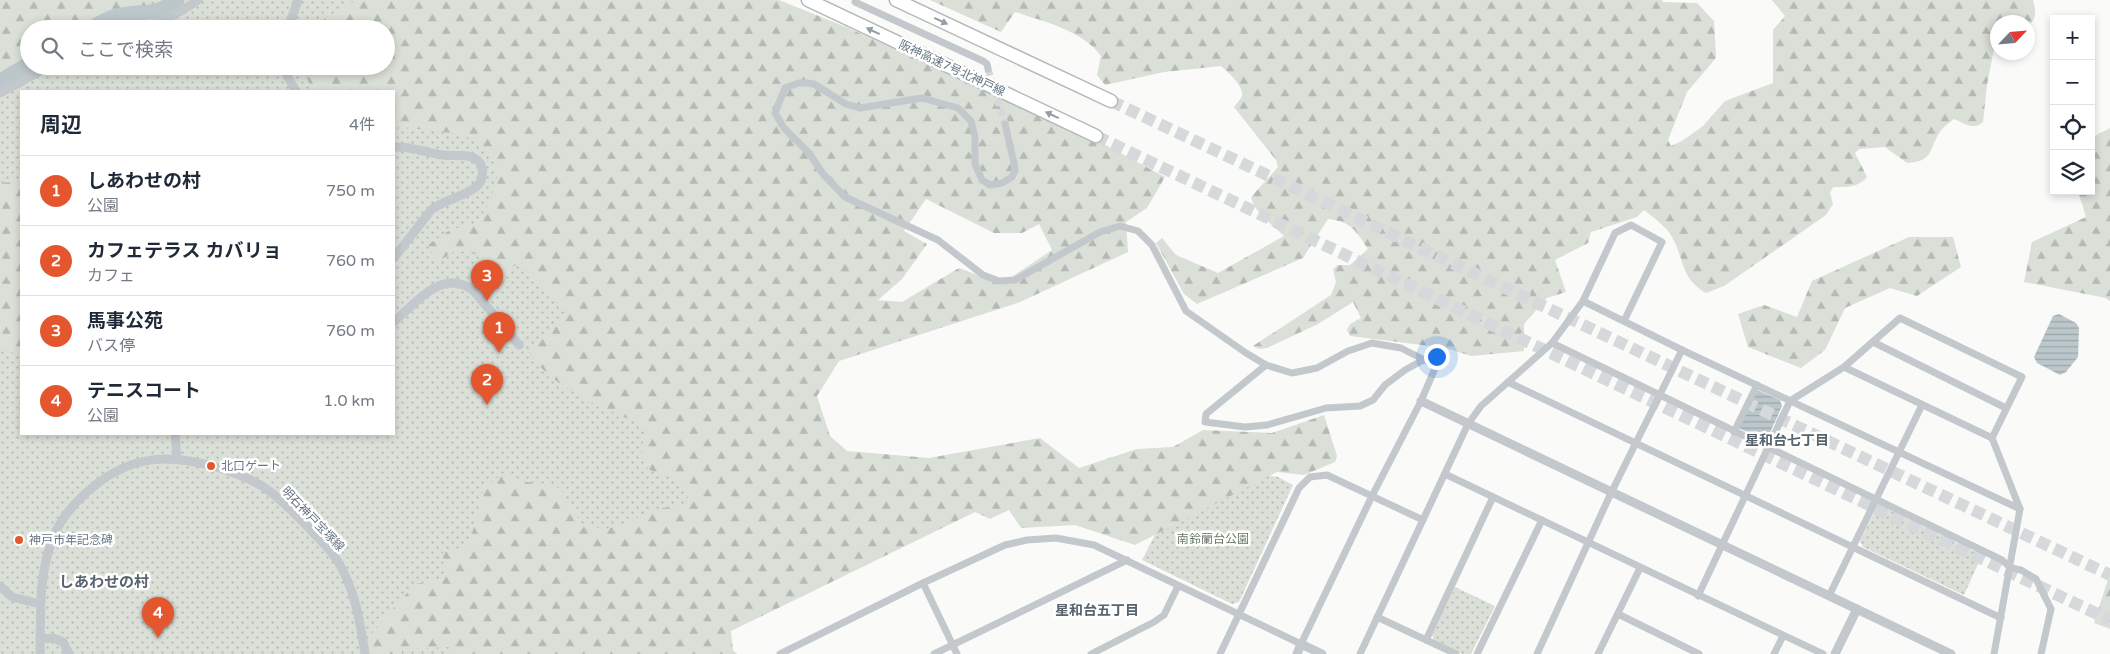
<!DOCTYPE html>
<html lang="ja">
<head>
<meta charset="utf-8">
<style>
  :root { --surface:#fff; --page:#f6f6f7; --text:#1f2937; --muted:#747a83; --line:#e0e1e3; --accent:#e4572e }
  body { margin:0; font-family:"Varela Round","Noto Sans JP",sans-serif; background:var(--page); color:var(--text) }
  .controls { position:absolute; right:15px; top:15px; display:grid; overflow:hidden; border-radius:0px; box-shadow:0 2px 8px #0003 }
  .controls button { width:45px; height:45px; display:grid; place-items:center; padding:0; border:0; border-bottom:1px solid var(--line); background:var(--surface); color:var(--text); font:25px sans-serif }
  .compass { position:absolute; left:1990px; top:15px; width:45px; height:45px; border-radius:50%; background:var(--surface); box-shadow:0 2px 8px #0003; rotate:64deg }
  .you { position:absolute; left:1436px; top:356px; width:18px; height:18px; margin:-12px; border:4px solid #fff; border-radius:50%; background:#1a73e8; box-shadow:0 0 0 8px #1a73e833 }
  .badge { display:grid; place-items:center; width:32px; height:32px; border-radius:50%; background:var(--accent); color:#fff; font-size:16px; font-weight:700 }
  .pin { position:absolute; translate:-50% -41px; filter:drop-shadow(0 1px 2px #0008) }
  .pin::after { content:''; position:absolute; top:26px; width:18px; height:15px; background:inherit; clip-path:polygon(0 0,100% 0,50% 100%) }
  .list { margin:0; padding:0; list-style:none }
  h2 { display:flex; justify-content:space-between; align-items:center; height:65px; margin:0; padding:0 20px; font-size:21px }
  h2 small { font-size:16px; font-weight:400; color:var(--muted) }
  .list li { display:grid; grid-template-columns:32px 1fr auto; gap:15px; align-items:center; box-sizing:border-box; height:70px; padding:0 20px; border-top:1px solid var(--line) }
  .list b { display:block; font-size:19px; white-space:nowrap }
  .list p { margin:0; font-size:16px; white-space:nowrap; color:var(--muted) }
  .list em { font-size:16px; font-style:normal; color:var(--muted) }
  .icon { flex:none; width:28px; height:28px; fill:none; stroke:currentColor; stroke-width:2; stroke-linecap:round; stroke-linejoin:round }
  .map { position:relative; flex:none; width:2110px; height:654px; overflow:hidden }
  .search { position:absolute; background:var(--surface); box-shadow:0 2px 8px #0003; left:20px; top:20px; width:375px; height:55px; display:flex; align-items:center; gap:12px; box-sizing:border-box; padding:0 18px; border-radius:28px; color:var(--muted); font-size:19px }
  .panel { position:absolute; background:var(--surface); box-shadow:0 2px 8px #0003; left:20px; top:90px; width:375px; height:345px; border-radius:0px }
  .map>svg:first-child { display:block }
</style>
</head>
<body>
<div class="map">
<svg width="2110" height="654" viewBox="0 0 2110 654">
  <defs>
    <pattern id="green-dots" width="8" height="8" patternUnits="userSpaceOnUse" patternTransform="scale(1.25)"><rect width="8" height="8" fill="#dadfd7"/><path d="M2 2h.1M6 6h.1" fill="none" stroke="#b4b9b4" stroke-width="1.8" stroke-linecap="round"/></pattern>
    <pattern id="forest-firs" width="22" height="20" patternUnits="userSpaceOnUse" patternTransform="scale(1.25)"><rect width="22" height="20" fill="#dadfd7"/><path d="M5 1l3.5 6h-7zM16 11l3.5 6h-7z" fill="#b4b9b4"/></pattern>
    <pattern id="water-rules" width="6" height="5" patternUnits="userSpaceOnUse" patternTransform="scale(1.25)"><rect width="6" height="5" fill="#bbc7cb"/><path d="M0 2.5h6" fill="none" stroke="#9ca6aa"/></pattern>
  </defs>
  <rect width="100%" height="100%" fill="#fafaf8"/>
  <g fill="url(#green-dots)">
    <polygon points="0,0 365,0 349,29 29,29 29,66 324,66 338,91 21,91 21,434 394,434 394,118 483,132 542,241 731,481 468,654 0,654"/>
    <polygon points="1253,473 1278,477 1293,485 1239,602 1232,604 1142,560 1158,529"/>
    <polygon points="1882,506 1982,555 1964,595 1863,547 1860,541 1876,509"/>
    <polygon points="1455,587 1495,606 1471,654 1463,654 1434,641 1432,635"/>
  </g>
  <g fill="url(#forest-firs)" fill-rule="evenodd">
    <polygon points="0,0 156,0 144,6 101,18 80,29 29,29 29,57 0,72"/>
    <path d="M355,0h424l67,27 252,114 67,36 -18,31 -21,14 2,30 -108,50 -181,59 -22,35 13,40 17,15 82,7 111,-20 39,30 58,-19 36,-2 30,-17 69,3 52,-18 13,41 -2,6 -31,13 -27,-3 -142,73 -60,-20 -54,3 -12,-18 -19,9 -15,-7 -244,119 2,19 4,4h-285l-2,-7 -48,2v5h-33l-2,-15 48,-55 29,-5 -1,-27 26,-6 14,-56 20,-17 24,9 26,2 10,8 18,31c36,13 42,-1 73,-13 11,-4 23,-1 34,-6l-1,-12 -7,-12c-43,-11 -40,-13 -35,-54 -36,-15 -96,-39 -116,-74l37,-39 -45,-51 -21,13 -28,-23 -17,-1 -18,11 -9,-17 22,-15 26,-7 12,-17 10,-31 -4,-18 -20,-17 -15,-6 -57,-7 -8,1v-37h-80l-6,-10 -3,-15h81v-37h-70c8,-16 28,-17 39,-29zM926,199l68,34h28l17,-9 13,26 -51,34 -42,-16 -57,34 -24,-2 24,-21 25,-35 -23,-13z"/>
    <path d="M930,0h732l1,2 34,1 17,18 2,37 -29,34 -19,48 3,6 11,-5 21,-15 22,-25 48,-18v-53l12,-14 -13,-16h261c2,10 5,17 -4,25l-1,-3h-30l-1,12 -10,51 -4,37c-10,9 -19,1 -29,-3 -5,4 -12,9 -15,14 -11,19 -6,28 -32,30l-22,-16 -26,2 -4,4 12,24c-9,11 -21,10 -34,10l-3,6 3,11 -7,11 -102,71 -18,7c-26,-15 -21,-33 -34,-56 -5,-10 -19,-20 -28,-27l-7,7 -46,15 -3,11 -33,17 11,32 -19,6 -23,26v27l-53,5 -25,-8 -96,-12 -3,-6 3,-6 11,-6 -8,-16 -35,22 -51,24 -8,1 -6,-3 78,-51 5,-13 -3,-13 5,-4h12l18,-16c-12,-18 -17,-28 -40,-30l-25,39 -106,46 -13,-10 -28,-51 6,-5 14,17 42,18 66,-37c-12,-12 -29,-22 -33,-39l27,-30 -2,-7 -42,-53c2,-3 7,-8 8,-11 2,-10 -14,-24 -21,-30l-57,6 -59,13 -8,-10 4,-19c-19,-26 -57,-34 -86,-44l-14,20z"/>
    <polygon points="2110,128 2110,301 2106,298 2024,282 2032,242 2086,217 2078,191 2091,191 2091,138"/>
    <polygon points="21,181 21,357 0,346 0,183"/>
    <polygon points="1909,237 1953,237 1961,267 1917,296 1890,288 1845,308 1825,350 1801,368 1748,347 1738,314 1764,305 1797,317 1812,281"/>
    <polygon points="2110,573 2110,629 2094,623"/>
  </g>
  <g fill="url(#water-rules)">
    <polygon points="2059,314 2076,323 2079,328 2078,357 2066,372 2060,375 2037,363 2034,357 2053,316"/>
    <polygon points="1757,390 1780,400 1782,406 1768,437 1761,439 1739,428"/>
  </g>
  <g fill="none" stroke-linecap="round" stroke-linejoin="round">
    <g stroke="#bbc7cb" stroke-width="15">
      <path d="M90,29c10,-6 20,-12 32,-14 24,-5 32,2 55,-15"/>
      <polyline points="0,81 29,64"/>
    </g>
    <polyline stroke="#d5d9db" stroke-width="7" stroke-dasharray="7 3.5" stroke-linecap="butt" points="988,69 1005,124"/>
    <g stroke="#d5d9db" stroke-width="12" stroke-dasharray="12 6" stroke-linecap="butt">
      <polyline points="1111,101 2110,575"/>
      <polyline points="1096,136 2110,620"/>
    </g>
    <g stroke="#b4b9bd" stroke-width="15">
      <g id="motorway">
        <polyline points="808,0 1096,136"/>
        <polyline points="896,0 1111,101"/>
      </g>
    </g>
    <g stroke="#c3c8cc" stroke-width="7">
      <polyline points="855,2 983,61 987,64 988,69"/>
      <polyline points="1583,301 1682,350 2020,509"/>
      <polyline points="1873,342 2006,408"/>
      <polyline points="1552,343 2002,560 2011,568 2021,570 2036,579 2051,609 2041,654"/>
      <polyline points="1266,365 1206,414 1205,422 1245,427 1267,425 1326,408 1360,406 1373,400 1385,385 1405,370 1425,359"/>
      <polyline points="1844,367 1992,438"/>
      <polyline points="1508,382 2001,618"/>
      <polyline points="1734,432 1757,385"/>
      <polyline points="1445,474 1823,654"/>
      <polyline points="923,583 957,654"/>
      <polyline points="1698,596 1790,401 1844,367 1900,318 2022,377 1992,438 2020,509 1994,654"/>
      <polyline points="1829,596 1922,405"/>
      <polyline points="1618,614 1699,654"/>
      <polyline points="1377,617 1456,654"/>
      <polyline points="1426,640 1493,497"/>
      <polyline points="780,654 923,583 1005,545 1027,540 1056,538 1094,545 1301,644 1372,496 1421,401 1436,366 1401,348 1372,343 1348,351 1317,368 1292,373 1266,365 1246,353 1186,311 1152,245 1138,231 1120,226 1100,232 1015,280 999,281 983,275 938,240 845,197 823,174 809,153 784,128 775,113 785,88 799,83 807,83 814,84 846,104 860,108 922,98 958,108 971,121 975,137 975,164 982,180 990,185 1002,183 1012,177 1015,171 1014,163 1005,124"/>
      <polyline points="934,654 1127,560"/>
      <polyline points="1091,654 1154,622 1164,615 1178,586"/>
      <polyline points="1220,654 1299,488 1310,477 1327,475 1423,520"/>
      <polyline points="1360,654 1468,424 1481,406 1552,343 1583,301 1615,233 1631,225 1662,242 1624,321"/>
      <polyline points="1477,654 1542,520"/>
      <polyline points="1537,654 1611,493 1682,350"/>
      <polyline points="1598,654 1640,568"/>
      <polyline points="1774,654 1783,636"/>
    </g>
    <g stroke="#c3c8cc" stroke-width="9">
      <path d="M139,29c23,-7 40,-15 59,-29"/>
      <polyline points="288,29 298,0"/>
      <polyline points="284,66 287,76 296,91"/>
      <polyline points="0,93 50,66"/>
      <path d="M394,147c18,-1 32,6 49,8 10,2 22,-2 31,3 11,5 11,22 2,29 -13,10 -32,13 -45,23l-37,48"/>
      <path d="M394,322c23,-20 48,-54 79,-32l46,55"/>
      <polyline points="1421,401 1951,654"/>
      <polyline points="175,434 177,459"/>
      <polyline points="0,586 12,597 40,604"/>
      <polyline points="40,639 53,638 63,642 69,654"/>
      <path d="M40,654c1,-39 -2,-79 13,-116 8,-22 27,-41 45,-55 40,-30 76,-28 122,-15 15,5 32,11 45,20 15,10 29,25 42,38 10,11 22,22 30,34 18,29 23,61 28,94"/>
      <polyline points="1297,654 1301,644 1322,654"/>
      <polyline points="1835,654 1857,609"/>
    </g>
    <use href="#motorway" stroke="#fff" stroke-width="12"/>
  </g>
  <defs><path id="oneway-solid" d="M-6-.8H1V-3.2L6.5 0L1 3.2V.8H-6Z" transform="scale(1.25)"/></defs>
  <g fill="#939fa8">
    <use href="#oneway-solid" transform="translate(941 21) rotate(25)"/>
    <use href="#oneway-solid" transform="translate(873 31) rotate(-155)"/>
    <use href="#oneway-solid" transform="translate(1052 115) rotate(-155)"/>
  </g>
  <g fill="#e4572e" stroke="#fff" stroke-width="2">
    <circle cx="211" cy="466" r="5"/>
    <circle cx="19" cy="540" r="5"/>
  </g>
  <g text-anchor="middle" stroke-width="5" stroke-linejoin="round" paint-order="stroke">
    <g font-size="12" fill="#657683" stroke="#fff">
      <text transform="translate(952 68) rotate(25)" y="4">阪神高速7号北神戸線</text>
      <text transform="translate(313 519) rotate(46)" y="4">明石神戸宝塚線</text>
    </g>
    <g font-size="12" fill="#657683" stroke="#fff" text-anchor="start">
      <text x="221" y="470">北口ゲート</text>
      <text x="29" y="544">神戸市年記念碑</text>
    </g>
    <g font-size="12" fill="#687a64" stroke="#fff">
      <text x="1213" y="543">南鈴蘭台公園</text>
    </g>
    <g font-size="14" font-weight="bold" fill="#57646e" stroke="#fff">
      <text x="1787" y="445">星和台七丁目</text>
      <text x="1097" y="615">星和台五丁目</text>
    </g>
    <g font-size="15" font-weight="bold" fill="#57646e" stroke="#fff">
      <text x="104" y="587">しあわせの村</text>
    </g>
  </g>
</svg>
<div class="controls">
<button>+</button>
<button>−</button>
<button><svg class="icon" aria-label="locate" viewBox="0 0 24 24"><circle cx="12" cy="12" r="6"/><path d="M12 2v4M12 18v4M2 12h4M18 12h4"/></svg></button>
<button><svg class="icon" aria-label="layers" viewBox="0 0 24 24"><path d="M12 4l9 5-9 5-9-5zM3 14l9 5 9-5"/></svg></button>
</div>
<svg class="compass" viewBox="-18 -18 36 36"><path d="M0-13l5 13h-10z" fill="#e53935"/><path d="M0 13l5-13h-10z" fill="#747a83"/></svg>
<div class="you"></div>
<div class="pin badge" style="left:499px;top:353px">1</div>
<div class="pin badge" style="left:487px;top:405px">2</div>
<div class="pin badge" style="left:487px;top:301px">3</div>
<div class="pin badge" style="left:158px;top:638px">4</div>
<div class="search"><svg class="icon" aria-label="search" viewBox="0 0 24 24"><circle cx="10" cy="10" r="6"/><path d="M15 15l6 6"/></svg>ここで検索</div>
<section class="panel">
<h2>周辺<small>4件</small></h2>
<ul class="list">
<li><span class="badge">1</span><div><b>しあわせの村</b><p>公園</p></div><em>750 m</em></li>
<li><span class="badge">2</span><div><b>カフェテラス カバリョ</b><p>カフェ</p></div><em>760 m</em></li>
<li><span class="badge">3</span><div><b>馬事公苑</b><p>バス停</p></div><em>760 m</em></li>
<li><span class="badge">4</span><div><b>テニスコート</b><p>公園</p></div><em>1.0 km</em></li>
</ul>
</section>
</div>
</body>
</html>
